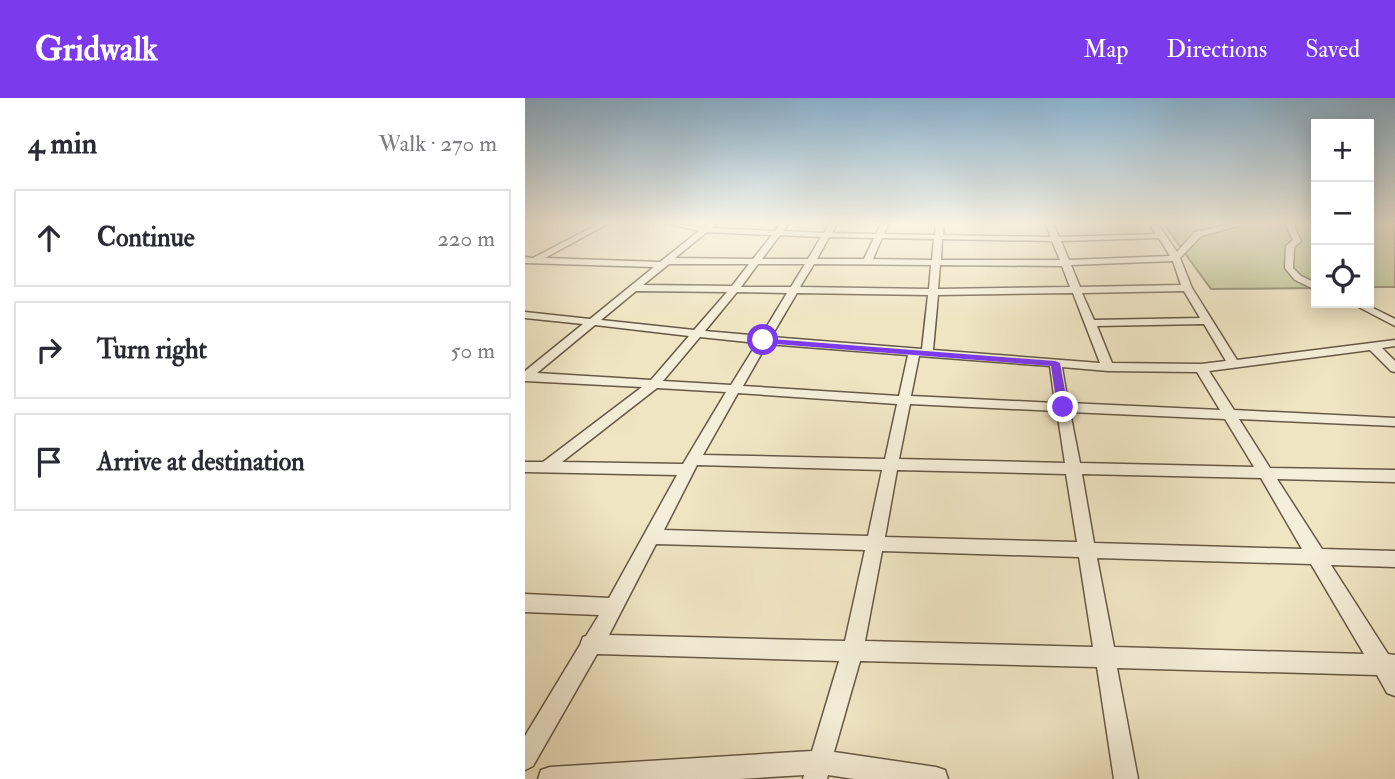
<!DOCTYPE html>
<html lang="en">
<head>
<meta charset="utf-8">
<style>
  :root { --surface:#fff; --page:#f7f7f7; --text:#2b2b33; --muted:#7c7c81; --line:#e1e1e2; --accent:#7c3aed }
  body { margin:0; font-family:"IM FELL Double Pica",serif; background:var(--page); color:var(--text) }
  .controls { position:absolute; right:21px; top:21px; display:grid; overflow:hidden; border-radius:0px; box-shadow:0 4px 18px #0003 }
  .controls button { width:63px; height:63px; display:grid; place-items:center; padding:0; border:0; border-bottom:2px solid var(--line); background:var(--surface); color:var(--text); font:35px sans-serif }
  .stop { position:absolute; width:21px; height:21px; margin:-16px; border:5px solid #7c3aed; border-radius:50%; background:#fff }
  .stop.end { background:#7c3aed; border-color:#fff; box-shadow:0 2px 7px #0008 }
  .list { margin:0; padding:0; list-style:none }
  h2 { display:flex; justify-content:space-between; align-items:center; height:91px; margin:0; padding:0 28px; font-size:30px }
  h2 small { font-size:23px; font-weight:400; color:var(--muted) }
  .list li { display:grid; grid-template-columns:46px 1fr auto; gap:21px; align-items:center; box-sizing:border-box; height:98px; margin:0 14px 14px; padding:0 14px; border:2px solid var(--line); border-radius:0px }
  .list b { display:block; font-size:26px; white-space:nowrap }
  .list em { font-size:23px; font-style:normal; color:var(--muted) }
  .icon { flex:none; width:38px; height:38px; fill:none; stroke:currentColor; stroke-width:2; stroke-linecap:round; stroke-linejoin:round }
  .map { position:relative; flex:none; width:870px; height:681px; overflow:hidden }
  header { display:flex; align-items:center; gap:42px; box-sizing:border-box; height:98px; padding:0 35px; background:var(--accent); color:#fff }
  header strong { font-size:33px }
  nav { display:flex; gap:38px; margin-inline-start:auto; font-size:24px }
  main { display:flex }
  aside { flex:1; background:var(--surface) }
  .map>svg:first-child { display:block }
</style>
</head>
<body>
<header>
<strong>Gridwalk</strong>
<nav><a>Map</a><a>Directions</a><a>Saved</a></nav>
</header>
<main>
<aside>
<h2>4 min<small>Walk · 270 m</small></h2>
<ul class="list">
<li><svg class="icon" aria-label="ahead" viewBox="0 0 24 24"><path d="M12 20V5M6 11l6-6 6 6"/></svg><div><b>Continue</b></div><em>220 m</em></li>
<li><svg class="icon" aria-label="right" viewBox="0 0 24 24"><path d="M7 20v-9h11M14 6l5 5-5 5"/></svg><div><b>Turn right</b></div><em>50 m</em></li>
<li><svg class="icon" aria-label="arrive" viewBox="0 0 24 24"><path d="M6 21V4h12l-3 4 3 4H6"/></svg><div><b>Arrive at destination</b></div></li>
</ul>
</aside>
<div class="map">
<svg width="870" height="681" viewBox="0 0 870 681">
  <rect width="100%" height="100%" fill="#efe5c3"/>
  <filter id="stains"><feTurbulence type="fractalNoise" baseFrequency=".00286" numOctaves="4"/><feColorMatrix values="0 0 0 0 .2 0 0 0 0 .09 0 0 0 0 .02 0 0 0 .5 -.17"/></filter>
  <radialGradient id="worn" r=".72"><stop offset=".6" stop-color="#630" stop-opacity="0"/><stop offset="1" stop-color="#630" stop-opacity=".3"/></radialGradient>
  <g fill="#bbc492" stroke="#7a7757" stroke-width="2">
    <polygon points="638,125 791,125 791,190 686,191"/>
    <rect x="844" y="125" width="26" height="64"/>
  </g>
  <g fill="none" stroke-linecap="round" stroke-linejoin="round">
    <g stroke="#665946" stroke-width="3">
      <g id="street">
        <path d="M75,125h9l-64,35 115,4 39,-31 -33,-8 37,5 8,-5 4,2 -3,3 63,3 6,-8h8l-6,8 41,2 6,-10h8l-6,10 44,1 5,-11h8l-5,11 51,1 1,-12h8l-1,12 108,2 -6,-14h8l6,14 97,-3 -7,-11h8l20,29 18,-20 41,-9h12l-47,13 -21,22 12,30 45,72 158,-20v6l-13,2 13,13v11l-4,-1 -21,-21 -161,21 25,39 161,8v8l-156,-7 31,49 125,2v12l-118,-3 45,70 73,2v16l-64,-2 57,89 7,1v41l-8,-3 -10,-18 -260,-7 21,111h-24l-17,-112 -237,-6 -26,91 102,15 9,3 3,9h-94l-26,-4 -1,4h-24l1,-4 -65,4h-201l3,-9 9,-3 262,-16 27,-90 -242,-7 -64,112 -8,4v-34l55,-91 3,-8 3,-1 13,-21 -74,-3v-18l84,4 68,-123 -152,-3v-10h18l99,-75 -117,-6v-10l58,-47 -58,-6v-6l65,7 64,-52 -129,-4v-6l8,1zM182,134l65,3 -19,24 -78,-1zM255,137l41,2 -13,22h-46zM304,139l45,1 -10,21h-47zM357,140l52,1 -2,21 -59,-1zM634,140l11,18 -101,4 -8,-19zM417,141l110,2 8,19h-119zM648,163l8,24 -101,2 -9,-22zM144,166h80l-17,22 -89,-1zM233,166h47l-14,23h-50zM289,166l117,1 -2,24 -129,-2zM415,167l122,1 8,21 -132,2zM111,193l91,1 -33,38 -93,-10zM659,193l16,27 -106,2 -12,-27zM212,194l50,1 -26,43 -56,-5zM272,195l131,2 -6,54 -151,-12zM548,195l27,70 -167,-13 5,-55zM679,226l22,37 -25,3 -89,-1 -15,-37zM70,227l94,11 -38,44 -114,-7zM175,239l57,6 -26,42 -68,-4zM242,246l141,11 -9,41 -156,-10zM394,258l131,10 5,37 -144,-7zM537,269l46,4 89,1 23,38 -152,-7zM132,290l69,4 -43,72 -121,-2zM213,295l159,11 -12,55 -182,-4zM385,306l147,7 8,52 -166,-4zM545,314l155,7 29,48 -174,-4zM172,367l185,5 -14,66 -204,-6zM372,372l169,4 11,68 -192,-5zM557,376l179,4 41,71 -208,-6zM131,446l209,6 -20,91 -236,-6zM357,453l197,6 14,90 -228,-6zM572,460l214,6 53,90 -250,-7z"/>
        <polygon points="760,125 768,125 776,143 769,149 768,170 776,178 791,185 791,192 770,182 760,170 761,148 768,142"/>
        <polygon points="826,205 838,205 870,221 870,228"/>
      </g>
    </g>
    <use href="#street" fill="#f5eed8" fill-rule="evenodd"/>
  </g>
  <linearGradient id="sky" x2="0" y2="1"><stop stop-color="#8bb7d7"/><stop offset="0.57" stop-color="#f8f3e4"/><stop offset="1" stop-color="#f8f3e4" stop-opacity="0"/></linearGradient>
  <rect width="870" height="220" fill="url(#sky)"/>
  <polygon fill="#7c3aed" points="234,240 530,263 535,265 543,309 538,312 532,309 526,268 238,245"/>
  <rect width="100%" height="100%" filter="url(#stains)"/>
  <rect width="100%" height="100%" fill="url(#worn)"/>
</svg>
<div class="controls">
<button>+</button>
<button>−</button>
<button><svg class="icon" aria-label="locate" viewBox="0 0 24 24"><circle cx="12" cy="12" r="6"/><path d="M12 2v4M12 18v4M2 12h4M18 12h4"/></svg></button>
</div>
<div class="stop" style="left:238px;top:242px"></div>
<div class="stop end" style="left:538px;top:309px"></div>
</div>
</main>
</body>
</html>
